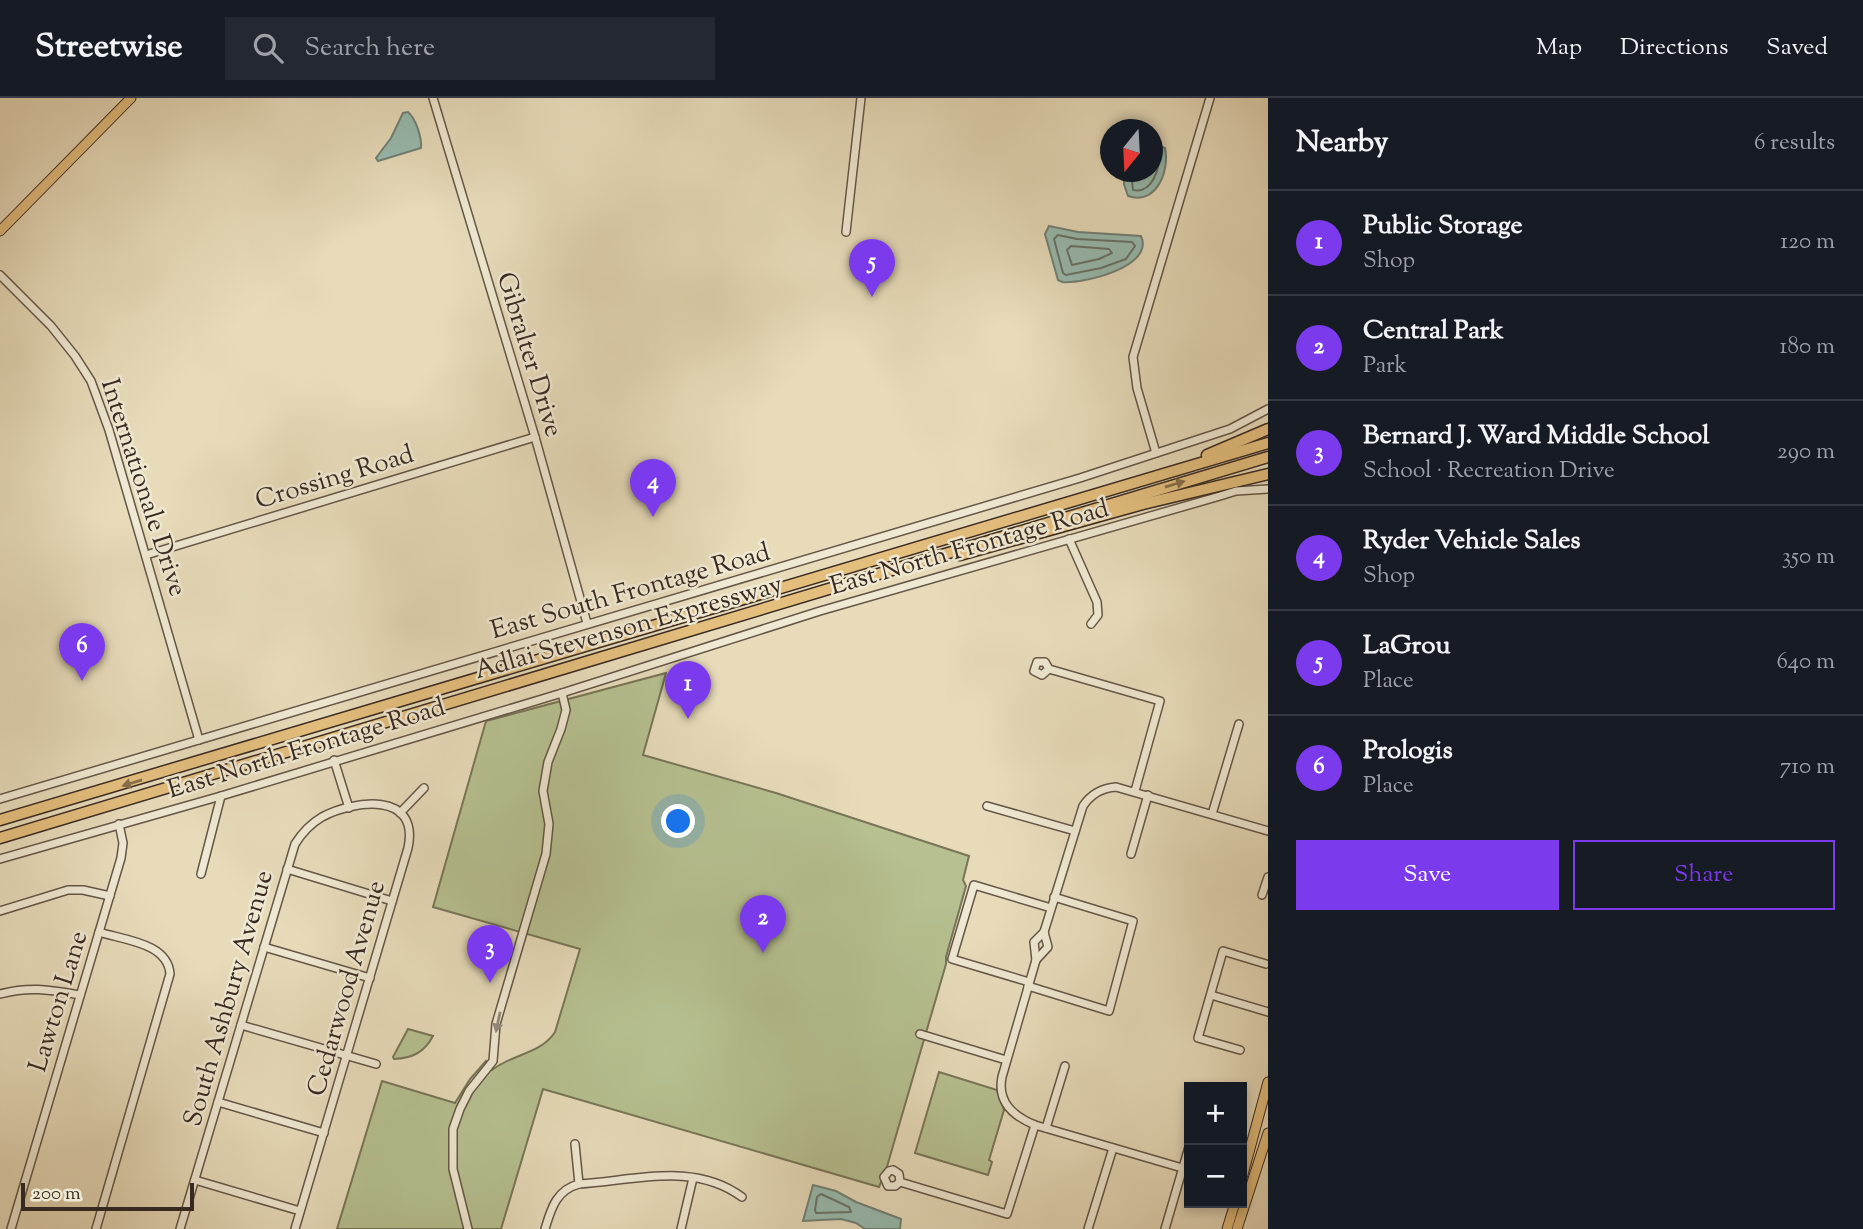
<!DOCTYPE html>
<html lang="en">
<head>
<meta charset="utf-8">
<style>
  :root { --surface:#171b24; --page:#242831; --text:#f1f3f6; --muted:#9ea1a6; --line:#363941; --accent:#7c3aed }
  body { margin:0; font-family:"Sorts Mill Goudy",serif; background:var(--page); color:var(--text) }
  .controls { position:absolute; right:21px; bottom:21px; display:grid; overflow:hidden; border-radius:0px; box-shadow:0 4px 10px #0003 }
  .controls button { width:63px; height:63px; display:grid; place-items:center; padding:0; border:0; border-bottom:2px solid var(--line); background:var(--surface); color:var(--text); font:35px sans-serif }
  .compass { position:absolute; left:1100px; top:21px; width:63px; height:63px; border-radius:50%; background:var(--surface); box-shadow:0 4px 10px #0003; rotate:198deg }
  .scale { position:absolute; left:21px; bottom:18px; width:173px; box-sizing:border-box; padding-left:7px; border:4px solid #392a21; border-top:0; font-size:19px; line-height:24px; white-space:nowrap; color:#392a21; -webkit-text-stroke:5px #efe8d2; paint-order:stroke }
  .you { position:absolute; left:679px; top:724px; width:24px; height:24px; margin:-18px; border:5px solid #fff; border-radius:50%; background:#1a73e8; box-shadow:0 0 0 10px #1a73e833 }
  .badge { display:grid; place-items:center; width:46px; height:46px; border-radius:50%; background:var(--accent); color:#fff; font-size:23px; font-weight:700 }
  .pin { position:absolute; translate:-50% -58px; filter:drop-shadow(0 2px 4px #0008) }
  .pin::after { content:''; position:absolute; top:37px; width:24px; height:21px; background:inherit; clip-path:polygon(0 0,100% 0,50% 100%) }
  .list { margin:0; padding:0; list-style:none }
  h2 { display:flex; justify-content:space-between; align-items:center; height:91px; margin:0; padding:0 28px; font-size:30px }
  h2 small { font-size:23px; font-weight:400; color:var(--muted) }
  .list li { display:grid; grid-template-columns:46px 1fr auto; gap:21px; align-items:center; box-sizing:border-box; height:105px; padding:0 28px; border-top:2px solid var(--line) }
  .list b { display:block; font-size:26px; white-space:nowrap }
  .list p { margin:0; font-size:23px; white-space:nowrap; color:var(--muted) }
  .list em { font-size:23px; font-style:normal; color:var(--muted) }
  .actions { display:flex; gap:14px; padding:21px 28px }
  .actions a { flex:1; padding:16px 0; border:2px solid var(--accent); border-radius:0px; text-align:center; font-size:24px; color:var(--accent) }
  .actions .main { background:var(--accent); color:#fff }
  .icon { flex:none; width:38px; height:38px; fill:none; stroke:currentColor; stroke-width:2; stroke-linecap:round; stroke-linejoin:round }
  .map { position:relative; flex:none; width:1268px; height:1131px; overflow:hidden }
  header { display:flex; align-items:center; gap:42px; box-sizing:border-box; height:98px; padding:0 35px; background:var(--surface); border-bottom:2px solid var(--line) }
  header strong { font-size:33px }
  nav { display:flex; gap:38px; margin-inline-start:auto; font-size:24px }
  .search { width:490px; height:63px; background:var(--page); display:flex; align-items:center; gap:18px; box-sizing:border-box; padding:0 24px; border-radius:0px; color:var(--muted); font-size:26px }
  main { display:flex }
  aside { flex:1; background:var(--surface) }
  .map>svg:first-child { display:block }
</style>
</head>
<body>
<header>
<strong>Streetwise</strong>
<div class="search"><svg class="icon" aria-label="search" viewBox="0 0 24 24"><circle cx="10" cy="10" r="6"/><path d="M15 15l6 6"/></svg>Search here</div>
<nav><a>Map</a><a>Directions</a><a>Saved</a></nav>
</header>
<main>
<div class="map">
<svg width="1268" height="1131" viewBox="0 0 1268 1131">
  <rect width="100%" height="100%" fill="#e7dbba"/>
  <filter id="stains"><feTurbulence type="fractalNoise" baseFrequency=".00286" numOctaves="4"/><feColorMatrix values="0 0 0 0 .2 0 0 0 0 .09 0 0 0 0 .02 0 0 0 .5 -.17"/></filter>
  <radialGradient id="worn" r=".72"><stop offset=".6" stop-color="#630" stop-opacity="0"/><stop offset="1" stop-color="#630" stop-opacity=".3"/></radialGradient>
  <g fill="#b6c090" stroke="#787558" stroke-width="2">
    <path d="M666,575l-23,82 133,38 193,63 -6,24 3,6 -20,71v7l-60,206 -7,17 -336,-98 -42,140h-164l45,-148 73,22 15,-24 16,-18 6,9c20,-16 49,-16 63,-38l25,-83 -147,-42 53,-186z"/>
    <path d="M408,931l25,7c-9,17 -21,22 -39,23l-1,-2z"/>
    <polygon points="939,974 997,992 1004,1012 989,1062 992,1064 988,1077 915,1055"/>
  </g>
  <g fill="#97bbaf" stroke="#718176" stroke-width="2">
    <path d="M408,14c8,7 14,26 13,36l-43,13 -2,-3 15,-20 12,-25z"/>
    <path d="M1153,45l12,5c5,23 -9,58 -37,48l-4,-12v-12h29z"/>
    <path d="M1049,128l29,6 63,4c14,31 -58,48 -79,46l-4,-2 -13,-46z"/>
    <polygon points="813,1087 836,1093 856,1104 901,1121 900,1131 865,1131 856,1125 841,1121 803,1123"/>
  </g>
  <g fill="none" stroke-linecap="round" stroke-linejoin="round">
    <g stroke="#687268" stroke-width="2">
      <path d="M1131,74l2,18c19,4 27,-21 26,-37l-6,-3"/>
      <polygon points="1058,137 1077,141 1132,144 1135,148 1126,161 1101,170 1066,177 1063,175 1054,141"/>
      <polygon points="1071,148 1109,151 1112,155 1099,161 1072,167 1067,152"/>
      <polygon points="821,1096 849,1109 851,1114 816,1115 815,1112 817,1099"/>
    </g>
    <g stroke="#645647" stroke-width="10">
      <g id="minor">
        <polyline points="433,0 535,339 587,525"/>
        <polyline points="846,134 861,0"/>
        <polyline points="0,177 51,228 75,258 91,283 109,332 199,642"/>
        <polyline points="1156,355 1137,290 1133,259 1210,0"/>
        <polyline points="1069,441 1097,504 1098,517 1091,526"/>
        <polyline points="146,457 535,339"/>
        <polyline points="1049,571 1042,577 1034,573 1037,564 1045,564 1049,571 1160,603 1135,693"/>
        <polyline points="334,662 349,710"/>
        <polyline points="0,701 1080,380 1230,331 1268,311"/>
        <polyline points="987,708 1075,733"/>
        <polyline points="400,715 424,690"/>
        <polyline points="1212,716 1239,626"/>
        <polyline points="1131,756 1148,697"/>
        <polyline points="0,761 221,698 562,595 820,513 1220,398 1236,393 1268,391"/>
        <polyline points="287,771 392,803"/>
        <polyline points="201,776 221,698"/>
        <polyline points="1262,797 1268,779"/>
        <polyline points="0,813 68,792 83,792 110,798"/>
        <polyline points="264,849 370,880"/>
        <polyline points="1036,862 1048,849 1044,834"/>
        <polyline points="1029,884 952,861 974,787 1051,810"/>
        <polyline points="1028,888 1109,913 1133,823 1054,799"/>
        <path d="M0,896c31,-8 50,-4 80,1"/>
        <polyline points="1211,897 1268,914"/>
        <polyline points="241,927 376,966"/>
        <polyline points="920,936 1006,962"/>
        <polyline points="1240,952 1198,940 1223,853 1266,866"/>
        <polyline points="218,1004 324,1035"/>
        <polyline points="1046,1030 1065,968"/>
        <polyline points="575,1046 579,1086"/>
        <path d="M1189,1072l-154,-45c-22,-9 -38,-23 -33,-48l34,-117 -2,-18 10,-10 39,-126c8,-12 19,-18 33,-19l152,44"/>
        <polyline points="195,1082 300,1113"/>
        <polyline points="900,1084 899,1076 893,1072 889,1073 884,1079 888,1088 895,1088 900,1084 1007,1116 1035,1027"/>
        <polyline points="11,1131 121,760 123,745 119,726"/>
        <path d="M96,1131l74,-255c-2,-31 -46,-34 -71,-42"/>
        <path d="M180,1131l115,-385c7,-11 15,-20 27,-27 32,-17 98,-26 86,31l-113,381"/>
        <polyline points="468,1131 453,1071 453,1031 460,1011 469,993 493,963 496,926 546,756 549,726 543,693 548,664 561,631 566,612 562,595"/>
        <path d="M545,1131c6,-20 11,-39 34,-45 54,-3 115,-23 163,13"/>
        <polyline points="681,1131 693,1080"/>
        <polyline points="1088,1131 1113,1050"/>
        <polyline points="1165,1131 1189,1049"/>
      </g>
    </g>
    <g stroke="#392a21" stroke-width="11">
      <g id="major">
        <polyline points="0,133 131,0"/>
        <polyline points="1242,1080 1268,984"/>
        <polyline points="1227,1131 1235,1105"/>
        <polyline points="1237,1131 1268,1035"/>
      </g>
    </g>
    <g stroke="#392a21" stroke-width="13">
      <g id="highway">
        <polyline points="1207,357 1268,331"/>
        <polyline points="960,457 1143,406 1268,376"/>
        <polyline points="0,722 1268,345"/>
        <polyline points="0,740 1268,359"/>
      </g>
    </g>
    <use href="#minor" stroke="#efe8d2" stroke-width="7"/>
    <use href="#major" stroke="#e4be7d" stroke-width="9"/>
    <use href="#highway" stroke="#e4be7d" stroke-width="10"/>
  </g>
  <defs><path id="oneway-solid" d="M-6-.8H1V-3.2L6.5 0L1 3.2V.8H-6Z" transform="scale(1.75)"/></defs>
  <g fill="#866d4a">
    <use href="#oneway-solid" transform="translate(1175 386) rotate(-17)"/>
    <use href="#oneway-solid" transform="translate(132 685) rotate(163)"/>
  </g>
  <use fill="#94897a" href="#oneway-solid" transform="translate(498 924) rotate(102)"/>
  <g text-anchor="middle" stroke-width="5" stroke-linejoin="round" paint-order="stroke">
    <g font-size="26" fill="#392a21" stroke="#efe8d2">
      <text transform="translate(531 256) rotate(73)" y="9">Gibralter Drive</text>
      <text transform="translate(334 378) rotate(-17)" y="9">Crossing Road</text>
      <text transform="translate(145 389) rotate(72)" y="9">Internationale Drive</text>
      <text transform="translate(969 448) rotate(-16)" y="9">East North Frontage Road</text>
      <text transform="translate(630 492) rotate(-16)" y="9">East South Frontage Road</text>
      <text transform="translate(628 528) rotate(-16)" y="9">Adlai Stevenson Expressway</text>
      <text transform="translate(306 649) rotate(-17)" y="9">East North Frontage Road</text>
      <text transform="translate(345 890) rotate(-74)" y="9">Cedarwood Avenue</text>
      <text transform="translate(227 900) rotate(-74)" y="9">South Ashbury Avenue</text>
      <text transform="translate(57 903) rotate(-73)" y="9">Lawton Lane</text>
    </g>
  </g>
  <rect width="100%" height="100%" filter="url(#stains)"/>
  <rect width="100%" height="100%" fill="url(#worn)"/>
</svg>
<div class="controls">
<button>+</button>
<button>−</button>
</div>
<svg class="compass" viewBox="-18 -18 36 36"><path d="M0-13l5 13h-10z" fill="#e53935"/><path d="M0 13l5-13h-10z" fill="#9ea1a6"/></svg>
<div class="scale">200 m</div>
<div class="you"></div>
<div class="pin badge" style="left:688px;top:621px">1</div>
<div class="pin badge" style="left:763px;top:855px">2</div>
<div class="pin badge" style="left:490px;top:885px">3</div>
<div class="pin badge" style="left:653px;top:419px">4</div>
<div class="pin badge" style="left:872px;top:199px">5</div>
<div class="pin badge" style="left:82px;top:583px">6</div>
</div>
<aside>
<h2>Nearby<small>6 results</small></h2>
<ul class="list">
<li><span class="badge">1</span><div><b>Public Storage</b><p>Shop</p></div><em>120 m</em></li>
<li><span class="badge">2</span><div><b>Central Park</b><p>Park</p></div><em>180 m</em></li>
<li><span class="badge">3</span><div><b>Bernard J. Ward Middle School</b><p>School · Recreation Drive</p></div><em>290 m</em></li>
<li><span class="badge">4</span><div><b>Ryder Vehicle Sales</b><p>Shop</p></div><em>350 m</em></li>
<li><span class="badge">5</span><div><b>LaGrou</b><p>Place</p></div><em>640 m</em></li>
<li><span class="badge">6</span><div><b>Prologis</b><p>Place</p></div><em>710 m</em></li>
</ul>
<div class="actions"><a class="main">Save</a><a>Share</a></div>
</aside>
</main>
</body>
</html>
